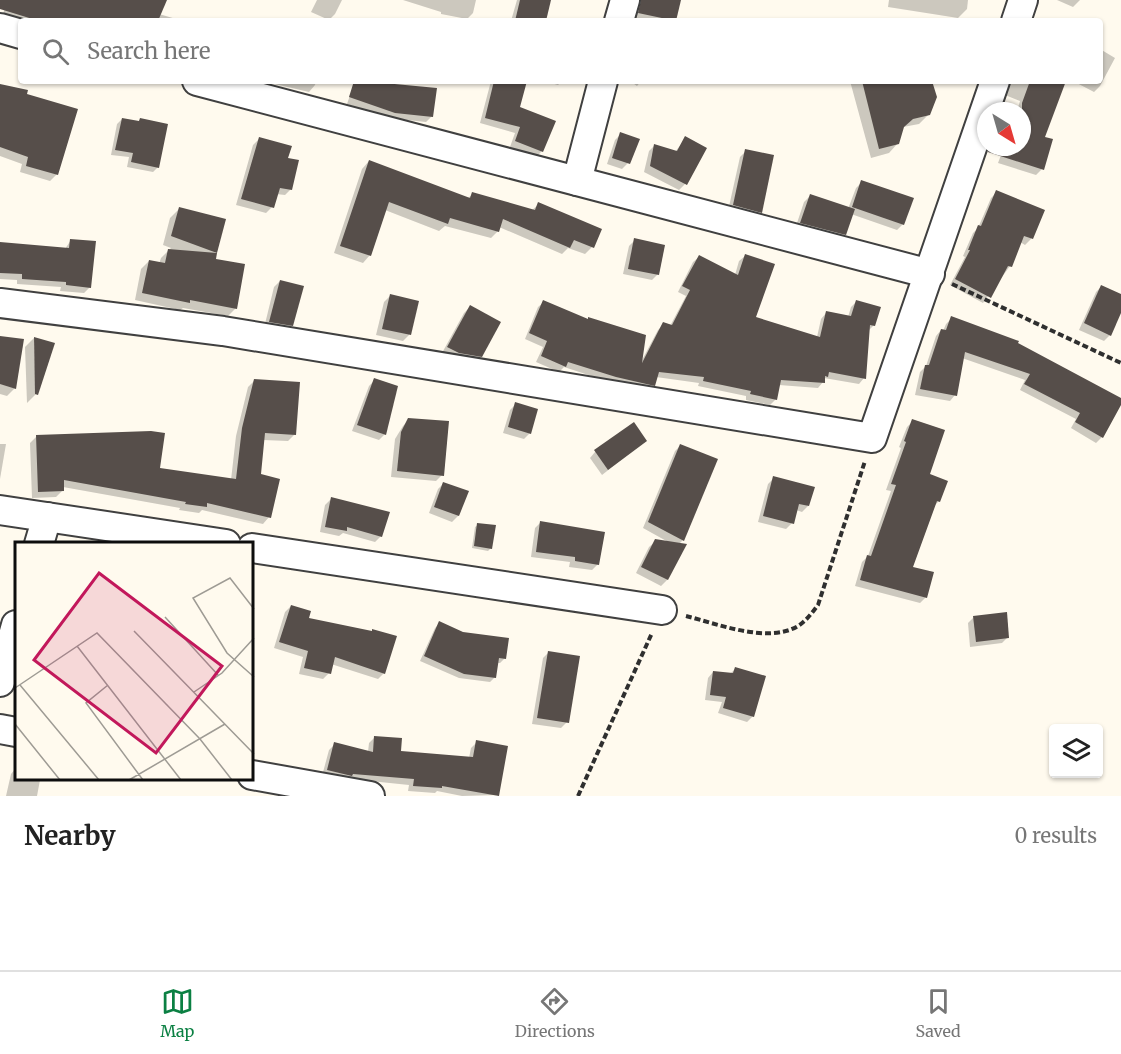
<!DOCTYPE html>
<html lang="en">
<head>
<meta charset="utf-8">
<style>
  :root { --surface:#fff; --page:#f2f2f2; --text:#222; --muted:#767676; --line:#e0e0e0; --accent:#0b8043 }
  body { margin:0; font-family:Merriweather,serif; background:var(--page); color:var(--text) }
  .controls { position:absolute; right:18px; bottom:18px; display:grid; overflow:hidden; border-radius:6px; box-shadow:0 2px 4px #0004 }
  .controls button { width:54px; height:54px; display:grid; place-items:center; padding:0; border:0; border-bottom:2px solid var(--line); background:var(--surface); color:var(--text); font:30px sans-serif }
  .compass { position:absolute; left:977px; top:102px; width:54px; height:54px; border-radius:50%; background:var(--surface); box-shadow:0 2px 4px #0004; rotate:143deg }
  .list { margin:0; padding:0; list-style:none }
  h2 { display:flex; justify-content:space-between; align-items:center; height:78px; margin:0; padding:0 24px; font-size:26px }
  h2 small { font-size:20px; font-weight:400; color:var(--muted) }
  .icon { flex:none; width:33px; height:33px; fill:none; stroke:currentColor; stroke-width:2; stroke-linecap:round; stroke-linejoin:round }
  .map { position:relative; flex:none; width:1121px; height:796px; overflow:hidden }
  .search { position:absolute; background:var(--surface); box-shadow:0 2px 4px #0004; left:18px; right:18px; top:18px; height:66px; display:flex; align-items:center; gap:15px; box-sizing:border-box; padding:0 21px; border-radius:6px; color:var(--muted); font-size:22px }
  .sheet { height:174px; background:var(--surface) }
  nav { display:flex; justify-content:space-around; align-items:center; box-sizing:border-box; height:84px; border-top:2px solid var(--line); background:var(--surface); font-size:16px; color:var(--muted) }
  nav a { display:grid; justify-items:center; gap:3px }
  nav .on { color:var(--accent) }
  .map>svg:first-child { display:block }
</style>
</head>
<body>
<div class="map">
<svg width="1121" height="796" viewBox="0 0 1121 796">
  <rect width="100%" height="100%" fill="#fffaee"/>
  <g fill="#0003">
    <polygon points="7,0 164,0 159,14 183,21 21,21 2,18"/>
    <polygon points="317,0 342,0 335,14 329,20 311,12"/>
    <polygon points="403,0 476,0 473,13 467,19 441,14 441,12"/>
    <polygon points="517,0 549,0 544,21 511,21"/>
    <polygon points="637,0 680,0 675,20 646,21 634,18"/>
    <polygon points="889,0 968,0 967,9 958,18 888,7"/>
    <polygon points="1057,0 1080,0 1073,7"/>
    <polygon points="1100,49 1115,58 1100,86 1094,92 1073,81 1100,81"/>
    <polygon points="262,81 316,81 315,85 309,92"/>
    <polygon points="355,81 383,81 382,84 432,116 426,122 388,118 347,104"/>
    <polygon points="491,81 526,81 518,108 542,151 536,157 510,147 515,133 480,123"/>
    <polygon points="544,81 562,81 558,85"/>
    <polygon points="630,81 641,81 637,86"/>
    <polygon points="850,81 931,81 929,114 919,124 903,127 898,143 889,153 871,158"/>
    <polygon points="1004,81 1064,81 1044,138 1042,169 1036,175 998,163 1004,147 1022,147 1022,111 1017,111 1020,101 1005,95"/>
    <polygon points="0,85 25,95 57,174 50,181 20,172 22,164 0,156"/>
    <polygon points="122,119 138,122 140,120 158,167 153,172 127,167 129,157 111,155 117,124"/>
    <polygon points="621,134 628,163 622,169 607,164 615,140"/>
    <polygon points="686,138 705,149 685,184 679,190 644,172 649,151 655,145 675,152"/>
    <polygon points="259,139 286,159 291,189 285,195 276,194 272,207 266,213 236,205 253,145"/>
    <polygon points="746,151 760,212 754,218 728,211 740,157"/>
    <polygon points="369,161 468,198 473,194 531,211 539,204 592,247 585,254 568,248 562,254 499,227 498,231 491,238 445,226 439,231 385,210 370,255 363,263 334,253 362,169"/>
    <polygon points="862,182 903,224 897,230 851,214 845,234 839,240 795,229 804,202 810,196 848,209 856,188"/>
    <polygon points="997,192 1043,211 1031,239 1025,245 1020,242 1010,266 983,303 950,285 965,257 963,256 973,233 978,228 991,198"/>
    <polygon points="179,209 216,252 213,254 214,260 236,308 228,316 183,308 180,310 135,300 141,269 149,261 159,264 161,258 171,248 163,245 170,218"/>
    <polygon points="71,240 90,287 84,293 60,291 61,287 17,284 17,280 0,279 0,243 65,249"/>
    <polygon points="635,240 658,274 652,280 623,274 629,246"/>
    <polygon points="745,256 754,318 817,337 821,319 826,313 848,317 851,307 856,302 874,325 868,331 864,378 859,384 824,378 823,382 818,388 779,385 776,399 770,405 746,400 746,396 698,386 699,383 656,377 654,385 648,390 610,382 564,367 559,372 536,362 543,347 525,339 538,307 544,302 641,362 658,330 664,324 670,326 686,296 678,292 693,262 699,257 735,275 739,261"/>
    <polygon points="280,281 292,325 286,331 264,328 274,287"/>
    <polygon points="1102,286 1121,295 1121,310 1110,335 1104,341 1079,330 1096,292"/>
    <polygon points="390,296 417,302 409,335 403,341 376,335 384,302"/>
    <polygon points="470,307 481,356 475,362 442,353 464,313"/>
    <polygon points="952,318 1016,344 1121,399 1102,437 1096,443 1071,428 1076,419 1020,390 1025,380 962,358 955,395 950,401 915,395 920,372 926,366 936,336 941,330 943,331 946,324"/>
    <polygon points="0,337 15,388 7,396 0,394"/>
    <polygon points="34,338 36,394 27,403 25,347"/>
    <polygon points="255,380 294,435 288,441 263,440 259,475 269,517 263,524 202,510 199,513 179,510 180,508 63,487 63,490 56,497 32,498 30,443 37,436 158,469 231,480 236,436 248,387"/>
    <polygon points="375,380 385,434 379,440 352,431 369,386"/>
    <polygon points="516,404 530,433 524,439 503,433 510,410"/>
    <polygon points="409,420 442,475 436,481 391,477 395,439 403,426"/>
    <polygon points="913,421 928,475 939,501 933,507 912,568 926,597 920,603 855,586 862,562 868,556 891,491 886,490 901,448 899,447 907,427"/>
    <polygon points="645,441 602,475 590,458 595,452"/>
    <polygon points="0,444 6,444 0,479"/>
    <polygon points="681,445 683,540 679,544 667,580 661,586 636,573 649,547 656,541 670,543 643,528 675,451"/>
    <polygon points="774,478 808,506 802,512 796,510 792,523 786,529 758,522 768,484"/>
    <polygon points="444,483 467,492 458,516 452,522 429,513 438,489"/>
    <polygon points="331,499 381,536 375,542 343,533 339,536 320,532 325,505"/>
    <polygon points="541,522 598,564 592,570 569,567 570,562 531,557 535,528"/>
    <polygon points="478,525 491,548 488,551 472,548 475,527"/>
    <polygon points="291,606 307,619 384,673 378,679 331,664 329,673 323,679 299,674 303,657 274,648 285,612"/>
    <polygon points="974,617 1008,637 1002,643 970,647 968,623"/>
    <polygon points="440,623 505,658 500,663 497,663 495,677 490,682 459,678 420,661 435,628"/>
    <polygon points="549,652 567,722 561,728 532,724 543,658"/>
    <polygon points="735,669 753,716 747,722 718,713 722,702 705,700 708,678 713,672 730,674"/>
    <polygon points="375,737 399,752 469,758 471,748 477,742 497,795 462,796 437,791 435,793 408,791 409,785 322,776 329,750 335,744 368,752 369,743"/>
    <polygon points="16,768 16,780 40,780 37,796 6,796 11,774"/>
  </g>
  <g fill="#564e4a">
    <polygon points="0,0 167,0 158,21 39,21 0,9"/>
    <polygon points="520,0 551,0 546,21 515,21"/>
    <polygon points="641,0 681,0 676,21 638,13"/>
    <polygon points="354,81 385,81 384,83 437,88 433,117 395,113 349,97"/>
    <polygon points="494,81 527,81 520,107 556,121 543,152 515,141 520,127 485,118"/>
    <polygon points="862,81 932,81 937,97 930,115 913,119 904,127 899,144 879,149"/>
    <polygon points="1030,81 1066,81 1045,137 1053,139 1044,170 988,152 990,147 1022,147 1022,103"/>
    <polygon points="0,84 28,90 27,94 78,109 58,175 26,166 28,157 0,147"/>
    <polygon points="122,118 139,121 140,118 168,124 159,168 131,162 133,153 115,150"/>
    <polygon points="620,132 640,139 630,164 612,158"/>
    <polygon points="685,136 707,148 687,185 650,166 654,144 677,151"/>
    <polygon points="259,137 292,146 288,158 299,160 292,190 280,188 274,208 241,199"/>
    <polygon points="745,149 774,155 762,213 733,205"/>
    <polygon points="369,160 470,198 472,192 535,210 538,202 602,229 594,248 574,240 570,248 503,219 499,232 450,218 448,224 389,202 371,256 340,246"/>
    <polygon points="861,180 914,198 904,225 852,207"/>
    <polygon points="996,190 1045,210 1033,239 1024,236 1012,267 1008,266 991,298 955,279 970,250 968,250 978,225 981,226"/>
    <polygon points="810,194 855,209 846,235 800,223"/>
    <polygon points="179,207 226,219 217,253 171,236"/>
    <polygon points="634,238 665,245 659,275 628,269"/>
    <polygon points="70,239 96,241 91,288 66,285 66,282 22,279 22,274 0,273 0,242 69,248"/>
    <polygon points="168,249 217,253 216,259 245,264 237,309 190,300 190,303 142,293 149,260 165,263"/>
    <polygon points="745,254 775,264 756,317 820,337 826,311 851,316 856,300 881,307 875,326 870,325 866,379 829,372 828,377 825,376 825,383 781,380 777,400 750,394 751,391 703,381 704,377 659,372 655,386 616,377 568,362 566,367 541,356 547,341 529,333 543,300 588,319 588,317 646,335 642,363 663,322 672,325 690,290 682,286 699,255 738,275"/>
    <polygon points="280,280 304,286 293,326 269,322"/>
    <polygon points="1101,285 1121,294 1121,313 1111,336 1084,323"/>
    <polygon points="390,294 419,301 411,335 382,329"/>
    <polygon points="470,305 501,322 482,357 459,353 447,347"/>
    <polygon points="951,316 1019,341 1018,343 1121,398 1121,405 1103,438 1075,422 1080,413 1024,384 1030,374 965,352 957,396 920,389 925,365 929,365 941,329 946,330"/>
    <polygon points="0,336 24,339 16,389 0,384"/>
    <polygon points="34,337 55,343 38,395 35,394"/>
    <polygon points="374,378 398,386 386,435 357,425"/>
    <polygon points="254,379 300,382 296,435 265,433 261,474 280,479 271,518 207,503 207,507 185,504 186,502 64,480 64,491 38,492 36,435 151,431 165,433 160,468 236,479 242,428"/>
    <polygon points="515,402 538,409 531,434 508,427"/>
    <polygon points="408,418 449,421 444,476 397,471 401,432"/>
    <polygon points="912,419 945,430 930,474 948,481 940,502 937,501 913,567 934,572 927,598 860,580 867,555 871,556 896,485 891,484 906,442 904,441"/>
    <polygon points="634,422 647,441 608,470 594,450"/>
    <polygon points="680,444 718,459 684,541 648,522"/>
    <polygon points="773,476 815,487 809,506 799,504 794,524 763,516"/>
    <polygon points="443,482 469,491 459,516 434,507"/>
    <polygon points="331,497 390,512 382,537 347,527 347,531 325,527"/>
    <polygon points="540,521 605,532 599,565 575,561 575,557 536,552"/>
    <polygon points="477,523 496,525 492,549 474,546"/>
    <polygon points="655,539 687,544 668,580 641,567"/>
    <polygon points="291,605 311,611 309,618 372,631 372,629 397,636 385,674 335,657 331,674 304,668 308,651 279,642"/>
    <polygon points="1007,612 1009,638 976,642 973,616"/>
    <polygon points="439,621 463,632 509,638 506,659 499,658 496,678 464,674 424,656"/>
    <polygon points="548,651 580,656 569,723 537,718"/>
    <polygon points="735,667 766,676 754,717 723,708 726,697 710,695 713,671 733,673"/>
    <polygon points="374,736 402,738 401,751 473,757 476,740 508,746 499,796 442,786 442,788 413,786 414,779 353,774 352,776 327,770 334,742 373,752"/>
  </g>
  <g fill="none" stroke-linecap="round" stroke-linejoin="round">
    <g stroke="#404040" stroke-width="32">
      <g id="street">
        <polyline points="619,21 625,0"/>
        <polyline points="1016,21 1023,0"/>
        <polyline points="0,28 21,34"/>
        <polyline points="197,81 930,274"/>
        <polyline points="577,181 603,81"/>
        <polyline points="0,303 223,331 872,438 995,81"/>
        <polyline points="0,510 226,544"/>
        <polyline points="39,544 47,517"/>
        <polyline points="252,548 662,610"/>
        <polyline points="0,682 16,625"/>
        <polyline points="0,729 16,732"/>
        <polyline points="252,775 370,796"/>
      </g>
    </g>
    <g stroke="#2f2f2f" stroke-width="4" stroke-dasharray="6 3" stroke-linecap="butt">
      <polyline points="952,284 1121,363"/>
      <path d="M686,616c32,8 82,28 112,10 8,-5 14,-13 20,-21l47,-144"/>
      <polyline points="578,796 652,633"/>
    </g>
    <use href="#street" stroke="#fff" stroke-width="28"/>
  </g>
  <g transform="translate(15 542)">
    <rect width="238" height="238" fill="#fffaee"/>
    <path fill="none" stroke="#9e9b94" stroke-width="1.5" d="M239,67l-24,-31 -37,20 34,55 27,24M150,75l53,58M119,89l120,123M62,104l104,134M5,143l79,95M93,143l-22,18 57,77M0,146l82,-55 103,106 32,41M179,150l28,-19 32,-35M0,182l45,56M114,238l96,-56"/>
    <path fill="#c2185b" fill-opacity="0.15" stroke="#c2185b" stroke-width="3" d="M84,31l123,93 -66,87 -122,-93z"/>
    <rect width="238" height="238" fill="none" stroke="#0d0d0d" stroke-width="3"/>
  </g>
</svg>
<div class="controls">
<button><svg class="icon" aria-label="layers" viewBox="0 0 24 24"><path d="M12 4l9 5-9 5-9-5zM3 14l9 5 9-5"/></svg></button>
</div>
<svg class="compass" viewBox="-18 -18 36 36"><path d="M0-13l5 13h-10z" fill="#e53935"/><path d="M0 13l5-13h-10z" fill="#767676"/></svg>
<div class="search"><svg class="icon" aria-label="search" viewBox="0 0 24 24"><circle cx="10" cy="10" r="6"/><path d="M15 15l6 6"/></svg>Search here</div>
</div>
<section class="sheet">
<h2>Nearby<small>0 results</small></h2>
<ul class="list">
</ul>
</section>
<nav>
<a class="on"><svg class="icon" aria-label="map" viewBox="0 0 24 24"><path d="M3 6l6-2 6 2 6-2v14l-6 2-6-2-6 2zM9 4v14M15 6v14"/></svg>Map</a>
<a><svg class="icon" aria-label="directions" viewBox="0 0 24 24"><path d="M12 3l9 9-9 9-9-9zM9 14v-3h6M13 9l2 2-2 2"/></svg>Directions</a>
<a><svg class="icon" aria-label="saved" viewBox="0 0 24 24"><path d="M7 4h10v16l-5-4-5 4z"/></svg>Saved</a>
</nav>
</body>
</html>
